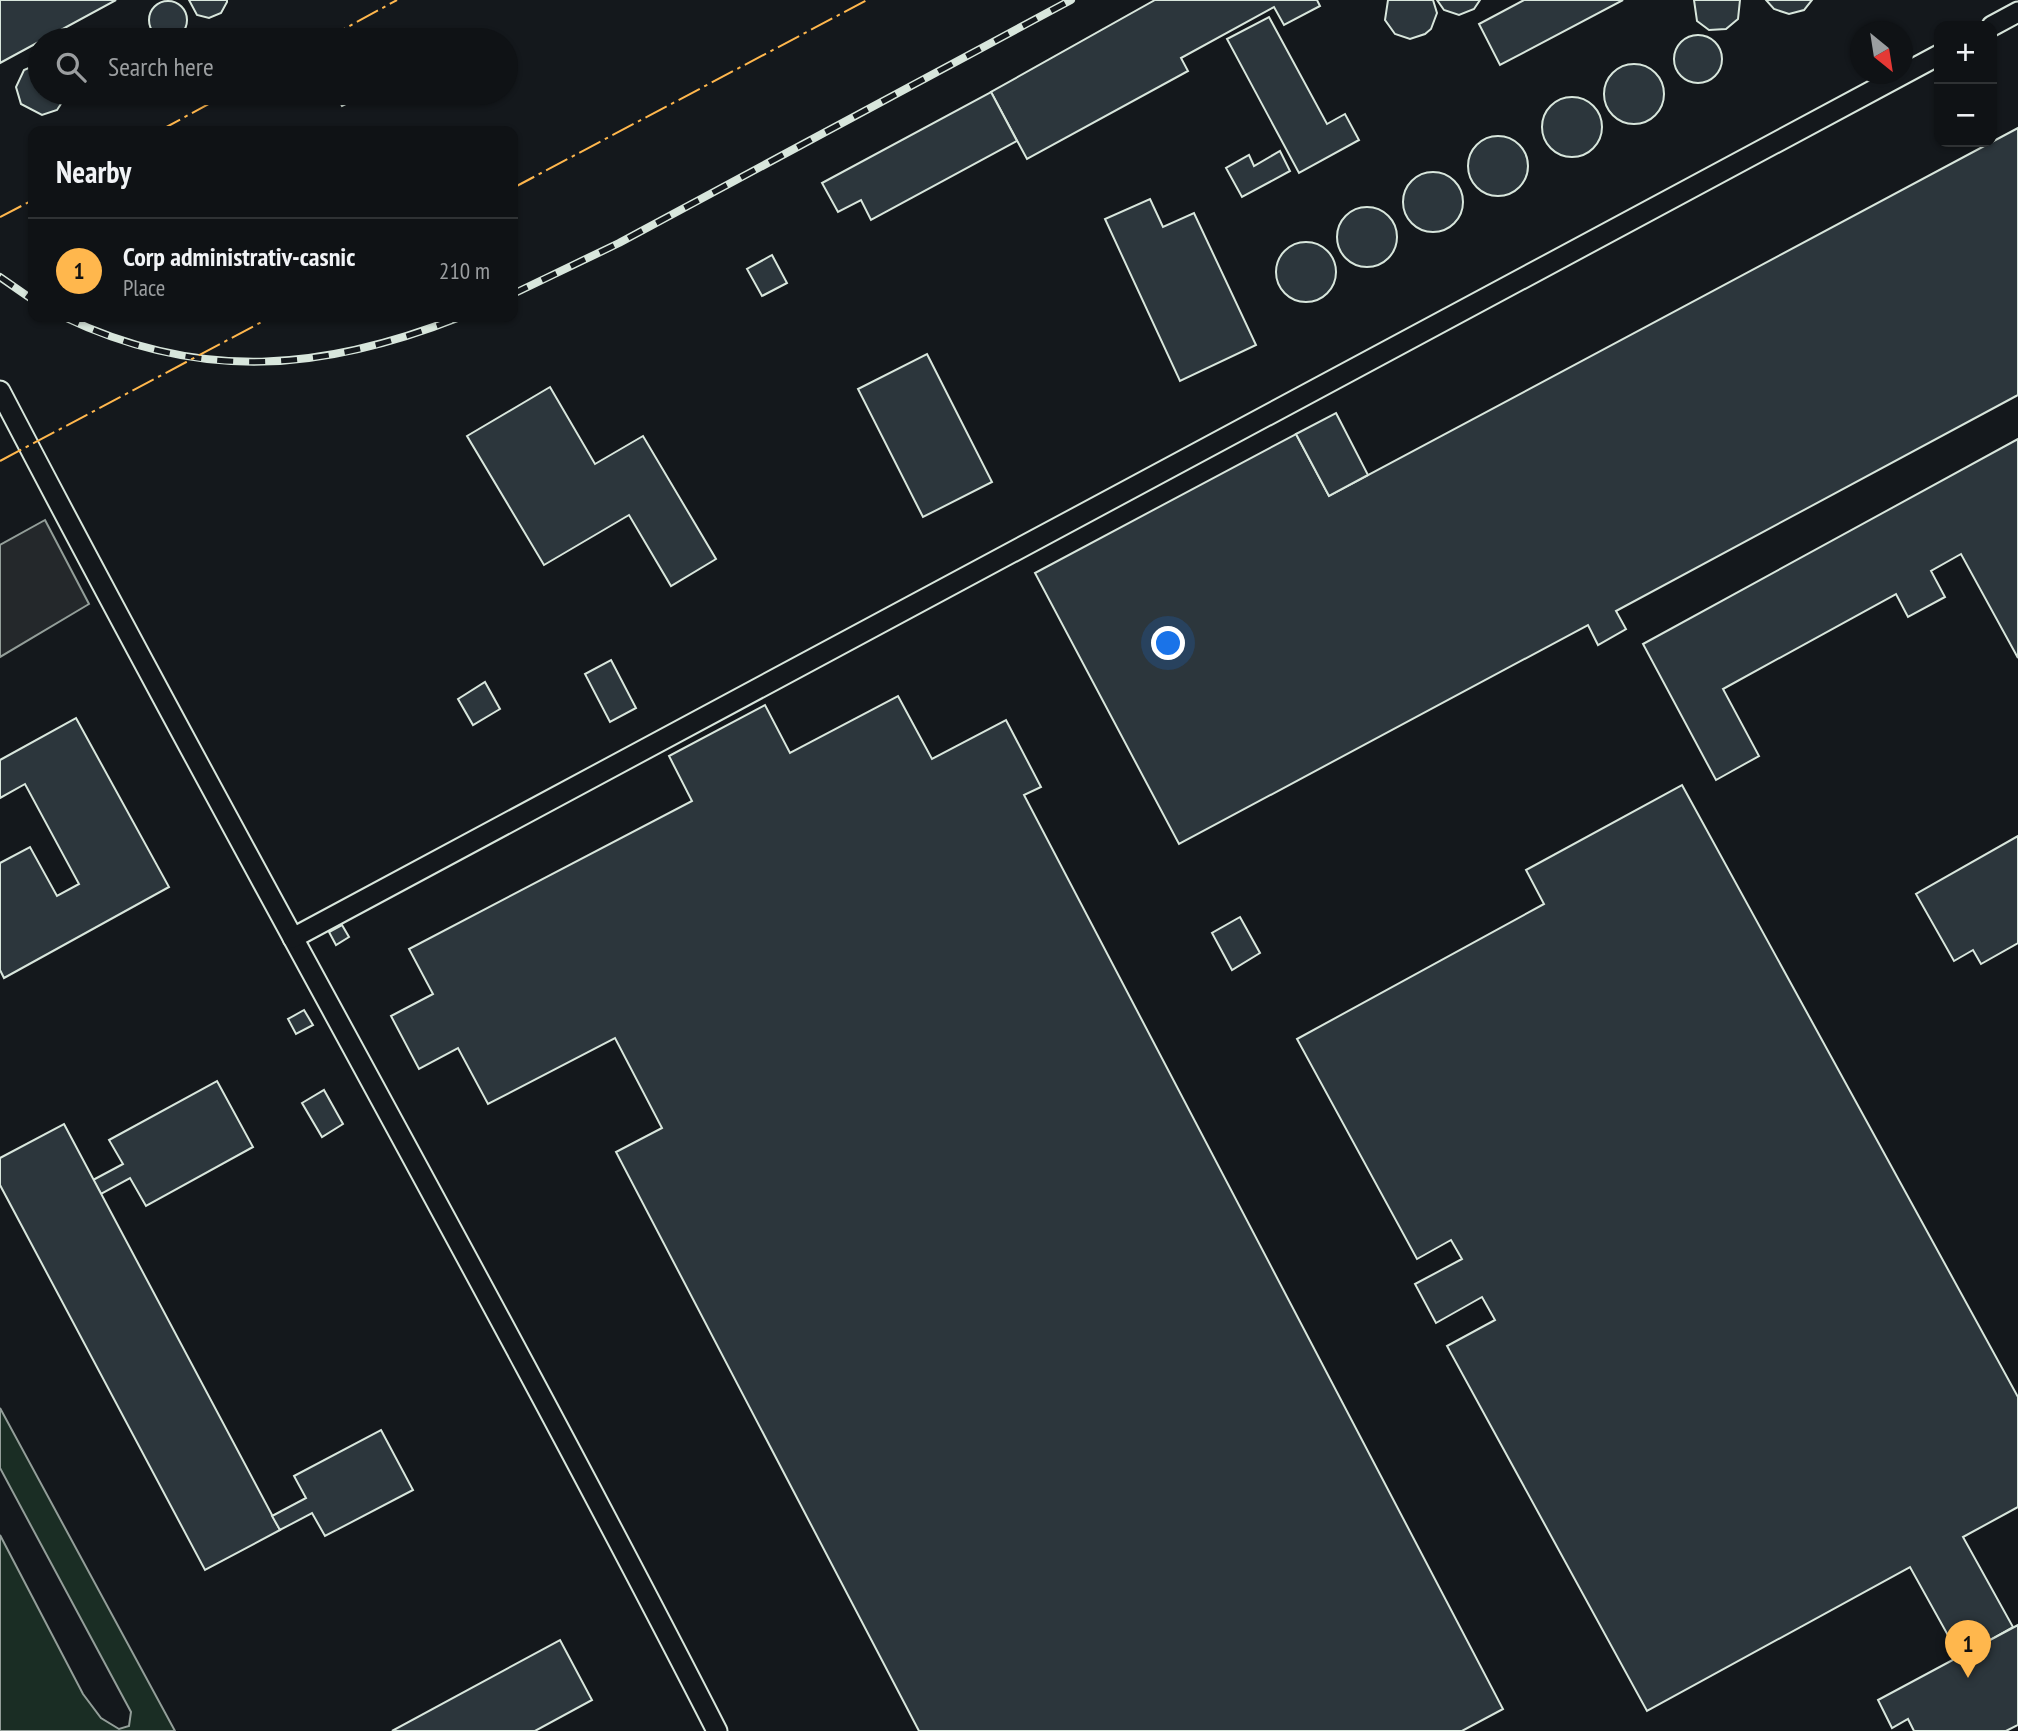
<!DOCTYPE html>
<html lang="en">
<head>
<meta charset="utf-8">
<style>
  :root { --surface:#0f1215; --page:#1d2022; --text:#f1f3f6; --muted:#9b9ea0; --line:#2f3234; --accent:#ffb74d }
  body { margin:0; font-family:"PT Sans Narrow",sans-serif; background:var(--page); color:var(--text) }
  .controls { position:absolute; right:21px; top:21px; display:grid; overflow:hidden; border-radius:14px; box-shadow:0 2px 5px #0004 }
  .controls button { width:63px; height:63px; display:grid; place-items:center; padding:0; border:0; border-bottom:2px solid var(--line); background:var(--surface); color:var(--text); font:35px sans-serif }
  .compass { position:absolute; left:1850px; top:21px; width:63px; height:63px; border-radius:50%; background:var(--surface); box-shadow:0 2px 5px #0004; rotate:150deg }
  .you { position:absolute; left:1169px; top:644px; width:24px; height:24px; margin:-18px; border:5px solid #fff; border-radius:50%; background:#1a73e8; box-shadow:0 0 0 10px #1a73e833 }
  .badge { display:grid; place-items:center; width:46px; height:46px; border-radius:50%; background:var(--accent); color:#111; font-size:23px; font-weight:700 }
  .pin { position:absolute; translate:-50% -58px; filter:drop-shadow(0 2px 4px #0008) }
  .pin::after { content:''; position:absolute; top:37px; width:24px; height:21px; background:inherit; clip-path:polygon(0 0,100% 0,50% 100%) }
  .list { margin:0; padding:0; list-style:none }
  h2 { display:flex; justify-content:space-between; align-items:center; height:91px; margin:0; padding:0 28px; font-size:30px }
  h2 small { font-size:23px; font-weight:400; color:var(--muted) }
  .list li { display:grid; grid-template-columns:46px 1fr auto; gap:21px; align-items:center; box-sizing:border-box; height:105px; padding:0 28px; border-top:2px solid var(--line) }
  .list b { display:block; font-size:26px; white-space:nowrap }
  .list p { margin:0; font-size:23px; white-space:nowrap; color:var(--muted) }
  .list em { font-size:23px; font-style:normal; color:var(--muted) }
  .icon { flex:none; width:38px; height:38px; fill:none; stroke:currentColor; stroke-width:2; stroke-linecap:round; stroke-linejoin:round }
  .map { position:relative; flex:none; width:2018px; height:1731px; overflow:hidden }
  .search { position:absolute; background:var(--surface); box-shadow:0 2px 5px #0004; left:28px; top:28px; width:490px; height:77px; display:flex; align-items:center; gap:18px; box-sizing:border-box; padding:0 24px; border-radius:38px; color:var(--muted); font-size:26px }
  .panel { position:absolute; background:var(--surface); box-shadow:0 2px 5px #0004; left:28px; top:126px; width:490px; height:196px; border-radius:14px }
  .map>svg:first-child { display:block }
</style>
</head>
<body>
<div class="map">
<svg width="2018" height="1731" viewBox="0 0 2018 1731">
  <rect width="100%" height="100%" fill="#14181c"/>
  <polygon fill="#1a2d24" stroke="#939e99" stroke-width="2" points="0,1408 175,1731 0,1731 0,1535 83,1694 101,1718 119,1729 129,1726 131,1712 0,1468"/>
  <polygon fill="#24282b" stroke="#939e99" stroke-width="2" points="45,520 89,604 0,657 0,545"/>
  <g fill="#2c363c" stroke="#d8e6dc" stroke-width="2">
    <polygon points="0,0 116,0 0,63"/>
    <polygon points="189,0 227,0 227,2 221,13 209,18 197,15"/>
    <polygon points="1155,0 1317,0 1320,6 1284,25 1274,7 1181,58 1188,71 1027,159 991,92"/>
    <polygon points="1388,0 1433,0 1437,13 1431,29 1425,34 1410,39 1395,34 1385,20"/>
    <polygon points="1437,0 1480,0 1474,9 1459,15 1444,10"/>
    <polygon points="1524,0 1623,0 1500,65 1479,24"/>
    <polygon points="1694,0 1740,0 1738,19 1726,29 1709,30 1697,21"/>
    <polygon points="1766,0 1812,0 1804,10 1789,14 1774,9"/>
    <circle cx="168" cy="20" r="19"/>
    <polygon points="1269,17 1327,124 1345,114 1359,140 1299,173 1227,39"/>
    <polygon points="100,33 109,33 121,40 84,40"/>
    <circle cx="1698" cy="59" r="24"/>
    <polygon points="40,63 40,93 68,93 57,110 42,115 21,104 16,87 24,70"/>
    <circle cx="1634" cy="94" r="30"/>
    <polygon points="991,92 1017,141 871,220 861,200 838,212 822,183"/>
    <polygon points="335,93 365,93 366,94 342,106"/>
    <circle cx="1572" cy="127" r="30"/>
    <polygon points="2018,128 2018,395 1616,611 1626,629 1598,645 1588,625 1179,844 1035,573 1296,434 1329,496"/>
    <circle cx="1498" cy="166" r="30"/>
    <polygon points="1280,151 1290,171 1242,197 1226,168 1249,155 1254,166"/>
    <circle cx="1433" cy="202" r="30"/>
    <polygon points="1150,199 1163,227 1194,213 1256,345 1180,381 1105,219"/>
    <circle cx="1367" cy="237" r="30"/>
    <circle cx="1306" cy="272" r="30"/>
    <polygon points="772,255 787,283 762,296 747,269"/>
    <polygon points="927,354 992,482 923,517 858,389"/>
    <polygon points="550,387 595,464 643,436 716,559 671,586 629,515 544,565 467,436"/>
    <polygon points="1336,413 1368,475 1329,496 1296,434"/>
    <polygon points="2018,439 2018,658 1961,554 1931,571 1945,597 1908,617 1896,594 1723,689 1759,756 1716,780 1643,644"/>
    <polygon points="611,660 636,708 610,722 585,674"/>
    <polygon points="485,682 500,709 473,725 458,699"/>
    <polygon points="898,696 932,759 1006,720 1041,787 1024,795 1503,1709 1462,1731 919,1731 616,1152 662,1128 615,1038 488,1104 458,1048 419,1069 391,1016 433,994 409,949 692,801 669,756 765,705 790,753"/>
    <polygon points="76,718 169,887 4,978 0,970 0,863 30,847 57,896 79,884 25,784 0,798 0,760"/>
    <polygon points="1682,785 2018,1397 2018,1507 1963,1537 2013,1627 1960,1657 1910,1567 1647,1711 1447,1346 1495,1320 1482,1297 1436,1323 1415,1284 1462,1259 1451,1240 1417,1259 1297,1039 1544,904 1526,870"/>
    <polygon points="2018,836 2018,943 1981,964 1973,950 1954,961 1916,894"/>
    <polygon points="1240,917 1260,953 1232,970 1212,933"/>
    <polygon points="342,925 349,937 336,945 329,932"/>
    <polygon points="304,1010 313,1025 296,1034 288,1019"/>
    <polygon points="217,1081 253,1147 146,1206 130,1178 101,1194 93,1180 123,1164 109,1140"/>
    <polygon points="324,1090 343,1124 322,1137 302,1103"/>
    <polygon points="64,1124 280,1530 205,1570 0,1185 0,1158"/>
    <polygon points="381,1430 413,1490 325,1536 312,1513 280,1530 272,1516 306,1498 294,1476"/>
    <polygon points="2018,1625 2018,1725 2006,1731 1914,1731 1908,1719 1892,1728 1878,1700"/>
    <polygon points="560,1640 592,1700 535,1731 392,1731"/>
  </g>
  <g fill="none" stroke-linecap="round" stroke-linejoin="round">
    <g stroke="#d8e6dc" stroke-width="23">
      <g id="service">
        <polyline points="1992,26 2018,12"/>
        <path d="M0,391c234,449 486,889 717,1340"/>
        <polyline points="293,938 1939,55"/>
      </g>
    </g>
    <use href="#service" stroke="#14181c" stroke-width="19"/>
    <g stroke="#d8e6dc" stroke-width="8">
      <g id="rail">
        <polyline points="0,277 33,300"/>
        <polyline points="513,294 619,243 1071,0"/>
        <path d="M64,317c137,65 259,54 396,0"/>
      </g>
    </g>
    <use href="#rail" stroke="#14181c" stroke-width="5" stroke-dasharray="16" stroke-linecap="butt"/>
    <g stroke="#ffb74d" stroke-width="2" stroke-dasharray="24 5 3.5 5" stroke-linecap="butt">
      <polyline points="324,40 397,0"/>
      <polyline points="159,131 229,93"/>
      <polyline points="513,188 867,0"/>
      <polyline points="0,217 33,200"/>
      <polyline points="0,461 271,317"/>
    </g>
  </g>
</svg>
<div class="controls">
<button>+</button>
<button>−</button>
</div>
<svg class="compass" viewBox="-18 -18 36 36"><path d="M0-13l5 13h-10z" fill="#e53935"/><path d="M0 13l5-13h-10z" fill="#9b9ea0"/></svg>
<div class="you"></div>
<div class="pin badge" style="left:1968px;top:1678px">1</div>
<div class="search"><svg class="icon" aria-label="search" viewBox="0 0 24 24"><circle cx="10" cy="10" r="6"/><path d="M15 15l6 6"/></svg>Search here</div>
<section class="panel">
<h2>Nearby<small></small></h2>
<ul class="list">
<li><span class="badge">1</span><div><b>Corp administrativ-casnic</b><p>Place</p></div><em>210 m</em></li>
</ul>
</section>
</div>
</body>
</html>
